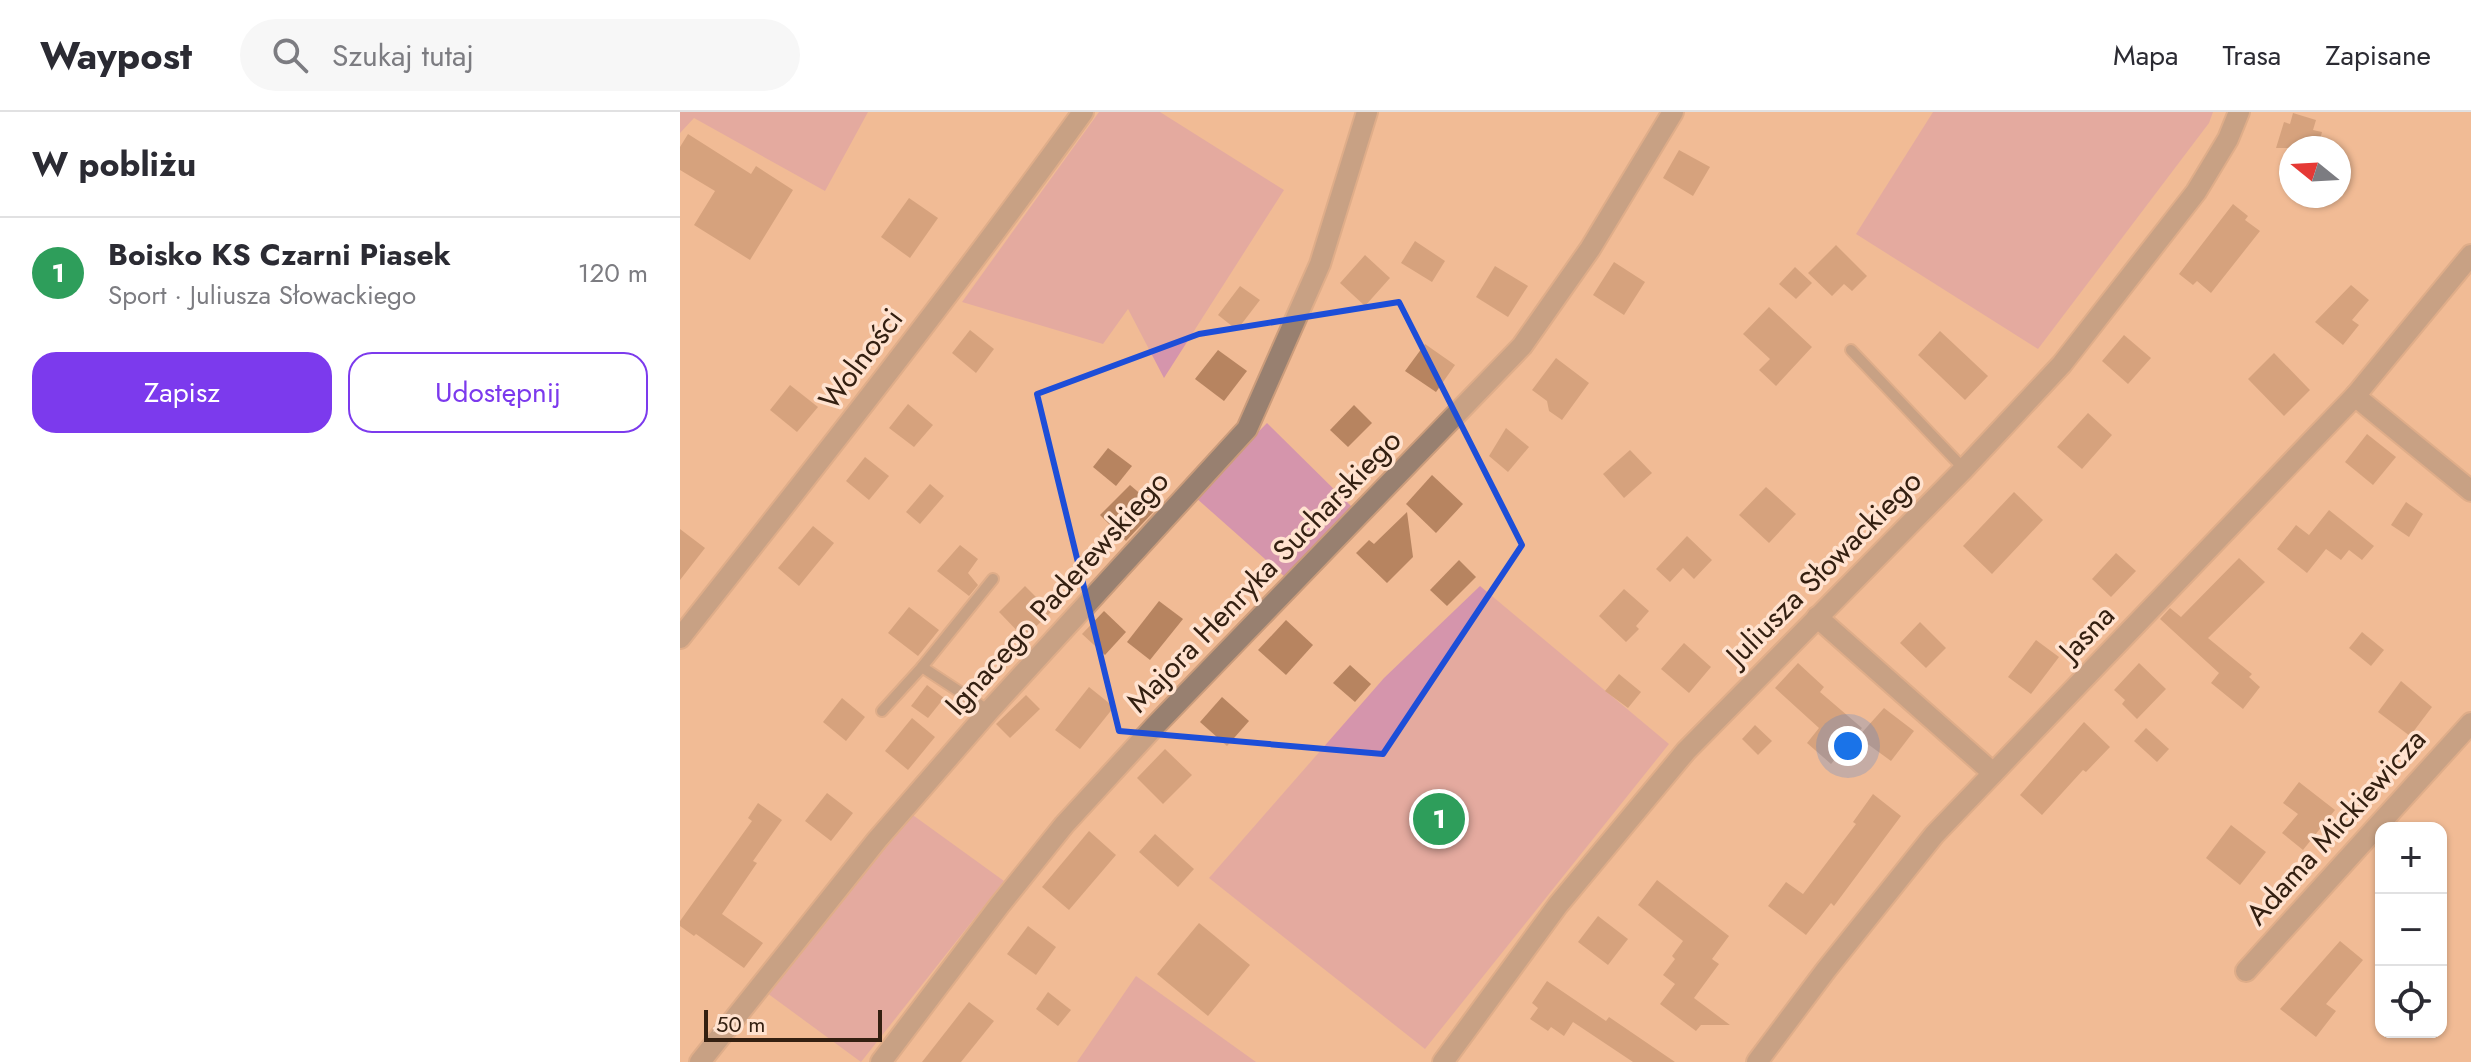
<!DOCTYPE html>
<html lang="pl">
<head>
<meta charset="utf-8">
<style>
  :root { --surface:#fff; --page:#f7f7f7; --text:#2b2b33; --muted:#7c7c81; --line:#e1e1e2; --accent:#7c3aed }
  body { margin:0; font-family:Jost,sans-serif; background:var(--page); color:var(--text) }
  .controls { position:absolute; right:24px; bottom:24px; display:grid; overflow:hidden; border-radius:16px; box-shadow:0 2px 6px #0004 }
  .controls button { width:72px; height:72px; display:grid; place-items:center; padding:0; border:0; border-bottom:2px solid var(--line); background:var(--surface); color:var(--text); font:40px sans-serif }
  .compass { position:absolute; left:1599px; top:24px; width:72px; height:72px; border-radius:50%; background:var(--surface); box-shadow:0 2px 6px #0004; rotate:288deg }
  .scale { position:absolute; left:24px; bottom:20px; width:178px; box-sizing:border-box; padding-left:8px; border:4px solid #342011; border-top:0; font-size:22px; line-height:28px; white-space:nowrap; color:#342011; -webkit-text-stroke:6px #ffe2cf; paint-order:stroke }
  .you { position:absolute; left:1168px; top:634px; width:28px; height:28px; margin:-20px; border:6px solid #fff; border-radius:50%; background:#1a73e8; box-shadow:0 0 0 12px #1a73e833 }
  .badge { display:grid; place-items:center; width:52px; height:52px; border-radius:50%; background:var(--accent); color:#fff; font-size:26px; font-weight:700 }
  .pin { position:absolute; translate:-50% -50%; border:4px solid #fff; box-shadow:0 2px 8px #0006 }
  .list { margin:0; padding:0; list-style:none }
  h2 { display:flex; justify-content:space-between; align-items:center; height:104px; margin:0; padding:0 32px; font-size:34px }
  h2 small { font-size:26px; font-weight:400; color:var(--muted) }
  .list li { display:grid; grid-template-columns:52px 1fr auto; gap:24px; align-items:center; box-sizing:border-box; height:112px; padding:0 32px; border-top:2px solid var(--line) }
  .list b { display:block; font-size:30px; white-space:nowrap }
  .list p { margin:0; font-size:26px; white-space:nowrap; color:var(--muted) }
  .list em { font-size:26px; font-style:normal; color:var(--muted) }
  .actions { display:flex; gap:16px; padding:24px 32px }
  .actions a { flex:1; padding:18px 0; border:2px solid var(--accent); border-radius:24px; text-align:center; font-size:28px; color:var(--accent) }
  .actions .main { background:var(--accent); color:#fff }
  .icon { flex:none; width:44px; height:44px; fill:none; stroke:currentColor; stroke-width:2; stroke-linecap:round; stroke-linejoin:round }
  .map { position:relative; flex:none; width:1791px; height:950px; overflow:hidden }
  header { display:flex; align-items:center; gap:48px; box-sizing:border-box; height:112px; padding:0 40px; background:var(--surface); border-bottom:2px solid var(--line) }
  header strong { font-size:38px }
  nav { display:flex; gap:44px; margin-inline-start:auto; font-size:28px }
  .search { width:560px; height:72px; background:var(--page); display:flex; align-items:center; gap:20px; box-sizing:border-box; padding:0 28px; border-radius:44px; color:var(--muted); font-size:30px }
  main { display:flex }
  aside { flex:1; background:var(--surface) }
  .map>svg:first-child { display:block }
</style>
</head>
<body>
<header>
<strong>Waypost</strong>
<div class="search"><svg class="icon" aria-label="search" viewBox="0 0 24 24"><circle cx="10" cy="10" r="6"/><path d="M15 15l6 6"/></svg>Szukaj tutaj</div>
<nav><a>Mapa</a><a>Trasa</a><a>Zapisane</a></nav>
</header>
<main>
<aside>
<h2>W pobliżu<small></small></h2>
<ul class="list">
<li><span class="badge" style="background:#2e9e5b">1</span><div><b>Boisko KS Czarni Piasek</b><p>Sport · Juliusza Słowackiego</p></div><em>120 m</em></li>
</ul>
<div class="actions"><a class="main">Zapisz</a><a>Udostępnij</a></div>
</aside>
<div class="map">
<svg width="1791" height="950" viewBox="0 0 1791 950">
  <rect width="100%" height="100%" fill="#f1bb95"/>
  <g fill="#d595ac">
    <polygon points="0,0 188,0 145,79 14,6 0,21"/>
    <polygon points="419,0 480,0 604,78 484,266 448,197 423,232 282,190"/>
    <polygon points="1253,0 1533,0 1529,11 1358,237 1176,122"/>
    <polygon points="587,311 672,395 604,464 515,385"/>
    <polygon points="800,474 989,632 745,937 529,766 704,566"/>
    <polygon points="230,701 324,769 181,950 87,881"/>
    <polygon points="456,864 576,950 397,950"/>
  </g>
  <g fill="#b78460">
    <polygon points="1613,1 1636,8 1633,18 1642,20 1638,36 1596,36 1604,10 1610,12"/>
    <polygon points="8,22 71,62 76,54 113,78 70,148 14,113 35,79 0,58 0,35"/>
    <polygon points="999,38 1030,55 1013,84 983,66"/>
    <polygon points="229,86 258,106 230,146 201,125"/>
    <polygon points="1553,92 1568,104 1565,108 1580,119 1531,181 1517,169 1513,173 1499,162"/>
    <polygon points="735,129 765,149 752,170 721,151"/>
    <polygon points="1156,133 1187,164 1172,179 1164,172 1152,184 1128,161"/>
    <polygon points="685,143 710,166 685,194 660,171"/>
    <polygon points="934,150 965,170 944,203 913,183"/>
    <polygon points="815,154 848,174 828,205 796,185"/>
    <polygon points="1115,155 1132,171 1116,187 1099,172"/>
    <polygon points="1671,173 1689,188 1672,208 1679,213 1663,233 1635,210"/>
    <polygon points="560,174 580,188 557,218 538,203"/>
    <polygon points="1089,195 1132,235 1096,274 1079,258 1090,247 1063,222"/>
    <polygon points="290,218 314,237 296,261 272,241"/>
    <polygon points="1260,219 1308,264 1285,288 1238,243"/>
    <polygon points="1444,223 1471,246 1448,272 1422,249"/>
    <polygon points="745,232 775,253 756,280 725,259"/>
    <polygon points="538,238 567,259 544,289 515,267"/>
    <polygon points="1594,241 1630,278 1604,304 1568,267"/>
    <polygon points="876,246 909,271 882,308 869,299 867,289 852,278"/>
    <polygon points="110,273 138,295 117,320 90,298"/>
    <polygon points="228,292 253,313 234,335 209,316"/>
    <polygon points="674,293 692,311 668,335 650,318"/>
    <polygon points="1408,301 1432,323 1402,357 1377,335"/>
    <polygon points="826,316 849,335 828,360 809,344"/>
    <polygon points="1687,322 1716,345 1693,373 1665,350"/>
    <polygon points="428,336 452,354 436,374 413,355"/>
    <polygon points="950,338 972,361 944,386 923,362"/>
    <polygon points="185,345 209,364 189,388 166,369"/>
    <polygon points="752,363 783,392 756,421 726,392"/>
    <polygon points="250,372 264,384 240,412 226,400"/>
    <polygon points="450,373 477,396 446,429 420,403"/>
    <polygon points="1086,375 1116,402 1089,431 1059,403"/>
    <polygon points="1334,380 1363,408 1312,462 1283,434"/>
    <polygon points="1726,390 1743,402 1729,425 1711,413"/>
    <polygon points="1649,398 1694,434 1682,448 1669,438 1661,448 1646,437 1627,461 1597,437 1616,413 1629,423"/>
    <polygon points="727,400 733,445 707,471 676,441 689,428 694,432"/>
    <polygon points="133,414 154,431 119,474 98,456"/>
    <polygon points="0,417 25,436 0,468"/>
    <polygon points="1007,424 1032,448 1014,467 1003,456 990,470 976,457"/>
    <polygon points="280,433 298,447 288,461 298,473 289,484 257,459"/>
    <polygon points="1436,441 1456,459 1431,485 1412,467"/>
    <polygon points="1559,446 1585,470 1528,526 1572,562 1569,565 1580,575 1563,597 1531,571 1539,561 1480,507 1490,496 1501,505"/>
    <polygon points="779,448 796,465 767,494 750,478"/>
    <polygon points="345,474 371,500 344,526 319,500"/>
    <polygon points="944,477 969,499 956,514 959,517 946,530 919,504"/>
    <polygon points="479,489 503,507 470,548 447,530"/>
    <polygon points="229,495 259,518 238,544 208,521"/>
    <polygon points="424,499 446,520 425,543 402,522"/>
    <polygon points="606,508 633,533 606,563 578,538"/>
    <polygon points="1240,510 1266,536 1246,556 1220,531"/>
    <polygon points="1682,520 1704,538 1691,554 1669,536"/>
    <polygon points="1356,528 1379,545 1351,582 1328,565"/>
    <polygon points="1004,531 1031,555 1009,581 981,557"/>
    <polygon points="1118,551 1144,575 1140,580 1182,616 1151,652 1127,631 1139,616 1095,576"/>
    <polygon points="1459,551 1486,577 1457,607 1442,592 1445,588 1434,578"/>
    <polygon points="670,553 691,572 675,590 653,571"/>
    <polygon points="939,562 961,580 948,596 925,579"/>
    <polygon points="1721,569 1752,595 1730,624 1698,600"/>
    <polygon points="247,573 264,586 248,606 231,594"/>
    <polygon points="409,575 434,595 400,637 375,618"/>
    <polygon points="346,583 360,597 330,626 316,612"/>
    <polygon points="542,585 569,609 547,634 520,610"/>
    <polygon points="162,586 185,605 166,629 143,610"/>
    <polygon points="1204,596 1234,619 1211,649 1178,625"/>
    <polygon points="232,606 255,625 228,658 205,639"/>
    <polygon points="1404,610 1430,635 1406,660 1403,658 1362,703 1340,683"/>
    <polygon points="1075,613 1092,629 1078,643 1062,627"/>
    <polygon points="1466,616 1489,637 1477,650 1454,629"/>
    <polygon points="485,637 512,663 483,692 457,666"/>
    <polygon points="1619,670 1655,698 1623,738 1602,721 1618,702 1603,691"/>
    <polygon points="147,681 173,701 151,729 125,709"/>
    <polygon points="1193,682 1221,704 1154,794 1151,791 1126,823 1088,794 1106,770 1123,782 1176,712 1173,710"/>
    <polygon points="78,691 102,708 73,749 77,751 42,802 83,831 64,856 16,822 14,824 0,814 0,809 72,709 68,706"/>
    <polygon points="1551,713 1586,740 1560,773 1526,746"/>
    <polygon points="409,719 436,743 389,798 362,775"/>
    <polygon points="475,722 514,757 498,775 459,740"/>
    <polygon points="977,768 1049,824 1032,847 1039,852 1014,886 1050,913 1021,913 1016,919 980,892 995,872 983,863 995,847 992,844 1003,829 958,793"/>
    <polygon points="918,804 948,827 928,853 898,830"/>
    <polygon points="519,811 570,853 528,904 477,862"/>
    <polygon points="348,814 376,835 356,863 327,842"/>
    <polygon points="1660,829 1683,848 1646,892 1656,899 1636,925 1600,897"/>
    <polygon points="867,869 926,909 929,905 995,950 953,950 893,910 884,924 871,915 868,919 850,907 858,896 852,891"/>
    <polygon points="368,880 391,898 378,914 356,897"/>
    <polygon points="289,890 314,909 281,950 242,950"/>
  </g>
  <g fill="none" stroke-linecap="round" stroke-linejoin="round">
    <g stroke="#cb9c7b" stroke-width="14">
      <g id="service">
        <polyline points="1171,238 1284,357"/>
        <polyline points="242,555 313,467"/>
        <polyline points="202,599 242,555 309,599"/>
      </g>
    </g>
    <g stroke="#cb9c7b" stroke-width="24">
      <g id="minor">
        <polyline points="1675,284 1791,379"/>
        <polyline points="1137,505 1313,661"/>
        <path d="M0,526c137,-173 274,-347 403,-526"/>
        <polyline points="1566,859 1791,611"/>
        <polyline points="20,950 197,728 309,599 567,317 640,152 687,0"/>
        <polyline points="201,950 319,794 384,713 474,615 842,234 910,137 993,0"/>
        <polyline points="1077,950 1146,858 1254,723 1675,284 1791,143"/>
      </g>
    </g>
    <g stroke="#cb9c7b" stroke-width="24">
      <polyline id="tertiary" points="763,950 878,793 1006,639 1284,357 1382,252 1516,80 1548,27 1559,0"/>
    </g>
    <use href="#service" stroke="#988070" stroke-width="10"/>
    <use href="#minor" stroke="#988070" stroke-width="20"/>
    <use href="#tertiary" stroke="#988070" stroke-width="20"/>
  </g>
  <path d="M0 0H1791V950H0ZM719,190l123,243 -139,209 -264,-23 -82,-337 162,-60z" fill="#f1bb95" fill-opacity=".55" fill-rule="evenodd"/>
  <path fill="none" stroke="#1d4ed8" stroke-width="6" stroke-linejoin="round" d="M719,190l123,243 -139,209 -264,-23 -82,-337 162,-60z"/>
  <g text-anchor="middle" stroke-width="7" stroke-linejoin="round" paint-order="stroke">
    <g font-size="30" fill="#342011" stroke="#ffe2cf">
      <text transform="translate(181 247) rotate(-53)" y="10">Wolności</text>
      <text transform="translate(1144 456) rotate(-45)" y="10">Juliusza Słowackiego</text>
      <text transform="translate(584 459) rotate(-46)" y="10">Majora Henryka Sucharskiego</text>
      <text transform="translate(377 481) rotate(-48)" y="10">Ignacego Paderewskiego</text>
      <text transform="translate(1407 521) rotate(-46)" y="10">Jasna</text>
      <text transform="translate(1656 715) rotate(-48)" y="10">Adama Mickiewicza</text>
    </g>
  </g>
</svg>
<div class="controls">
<button>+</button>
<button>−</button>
<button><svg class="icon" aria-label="locate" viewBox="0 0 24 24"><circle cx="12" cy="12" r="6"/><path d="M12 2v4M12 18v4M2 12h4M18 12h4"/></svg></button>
</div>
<svg class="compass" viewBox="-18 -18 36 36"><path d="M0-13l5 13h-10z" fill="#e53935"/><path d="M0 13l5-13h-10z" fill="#7c7c81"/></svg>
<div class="scale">50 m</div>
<div class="you"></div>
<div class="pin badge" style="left:759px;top:707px;background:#2e9e5b">1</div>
</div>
</main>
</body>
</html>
